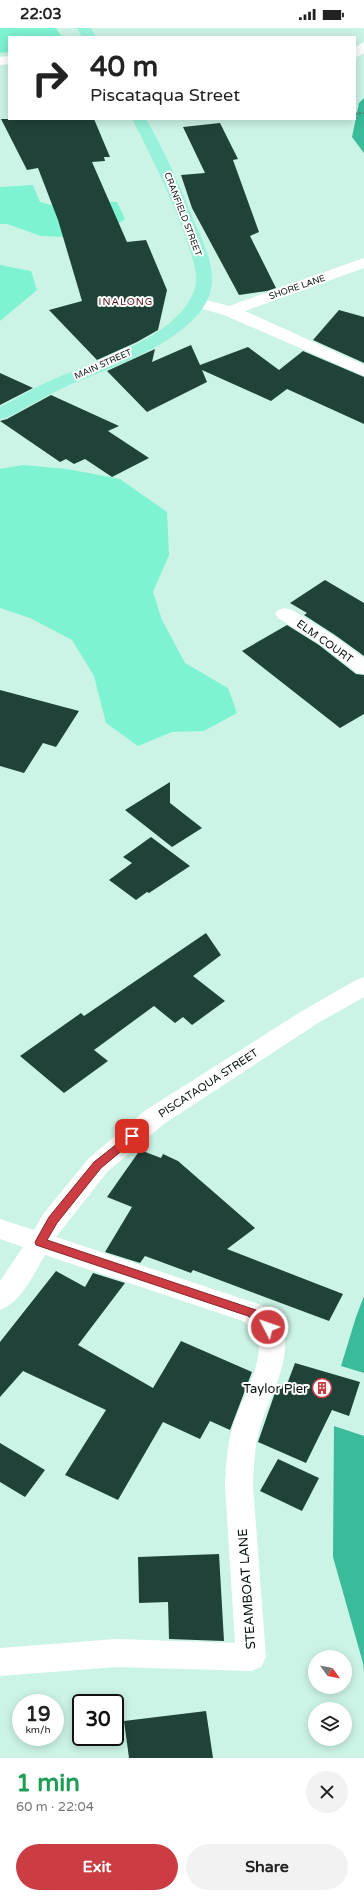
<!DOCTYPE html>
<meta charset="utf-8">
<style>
:root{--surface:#fff;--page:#f2f2f2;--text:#222;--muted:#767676;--accent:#cb3c43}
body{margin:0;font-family:"Varela Round",sans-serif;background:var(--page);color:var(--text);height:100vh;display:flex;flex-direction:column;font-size:15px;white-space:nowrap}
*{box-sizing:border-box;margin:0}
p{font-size:13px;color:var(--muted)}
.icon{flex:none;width:22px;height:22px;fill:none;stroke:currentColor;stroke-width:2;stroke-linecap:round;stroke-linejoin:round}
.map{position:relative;height:1730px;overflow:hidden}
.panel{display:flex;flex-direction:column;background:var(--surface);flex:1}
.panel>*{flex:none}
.banner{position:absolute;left:8px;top:8px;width:348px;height:84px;border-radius:0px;box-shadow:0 2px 10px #0003;background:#fff;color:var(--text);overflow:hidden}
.needle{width:26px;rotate:123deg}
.tools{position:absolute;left:308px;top:1622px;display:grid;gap:8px}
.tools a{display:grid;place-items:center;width:44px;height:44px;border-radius:50%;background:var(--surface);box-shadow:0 2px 10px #0003;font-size:20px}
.speed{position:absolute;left:12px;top:1666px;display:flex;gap:8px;font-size:20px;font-weight:700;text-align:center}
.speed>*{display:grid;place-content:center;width:52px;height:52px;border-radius:50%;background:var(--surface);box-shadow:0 2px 10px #0003;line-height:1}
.speed small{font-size:10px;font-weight:400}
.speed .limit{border:2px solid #111;border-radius:6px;background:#fff;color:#111}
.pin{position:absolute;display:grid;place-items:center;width:34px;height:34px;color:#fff;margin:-17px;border-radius:8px;box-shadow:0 2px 6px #0006}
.me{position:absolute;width:44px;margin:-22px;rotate:311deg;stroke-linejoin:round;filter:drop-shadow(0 0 3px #0008)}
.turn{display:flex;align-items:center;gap:14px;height:84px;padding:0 16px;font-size:18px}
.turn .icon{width:52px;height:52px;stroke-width:2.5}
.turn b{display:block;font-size:28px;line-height:34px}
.round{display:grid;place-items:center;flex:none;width:42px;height:42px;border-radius:21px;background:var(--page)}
.overview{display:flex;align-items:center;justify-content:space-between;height:68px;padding:0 16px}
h1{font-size:24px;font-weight:700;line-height:30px;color:#1e9e55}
.action{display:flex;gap:8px;margin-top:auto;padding:8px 16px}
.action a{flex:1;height:46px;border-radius:24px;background:var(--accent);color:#fff;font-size:16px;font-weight:700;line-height:46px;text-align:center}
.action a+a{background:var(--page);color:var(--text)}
.status{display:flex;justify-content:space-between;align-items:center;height:28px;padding:0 20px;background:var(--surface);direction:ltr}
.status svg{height:11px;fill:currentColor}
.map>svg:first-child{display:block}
.green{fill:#7ef3d1}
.water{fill:#3abb9a}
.building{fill:#204339}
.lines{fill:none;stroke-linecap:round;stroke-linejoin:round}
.path{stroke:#607971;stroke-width:2;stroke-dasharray:2 2;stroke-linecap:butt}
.minor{fill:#fff;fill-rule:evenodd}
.major{fill:#98f2db;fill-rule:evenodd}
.route{fill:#cb3c43;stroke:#84272c}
.labels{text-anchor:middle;stroke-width:4;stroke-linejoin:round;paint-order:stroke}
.far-street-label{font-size:9px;fill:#05120e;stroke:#fff}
.far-neighbourhood-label{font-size:10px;letter-spacing:1px;fill:#530e13;stroke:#fff}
.street-label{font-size:11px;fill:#05120e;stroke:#fff}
.near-poi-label{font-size:13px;fill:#05120e;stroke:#fff;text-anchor:end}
.near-street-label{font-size:13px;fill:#05120e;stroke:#fff}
</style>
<div class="status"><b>22:03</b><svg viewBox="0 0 49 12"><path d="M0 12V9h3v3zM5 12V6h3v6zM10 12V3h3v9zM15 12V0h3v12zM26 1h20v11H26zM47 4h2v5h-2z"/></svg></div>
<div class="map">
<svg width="364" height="1730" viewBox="0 0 364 1730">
<rect width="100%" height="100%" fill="#ccf4e6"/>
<g class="green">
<path d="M 0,0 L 56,0 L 62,9 L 9,9 L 9,24 L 0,25 Z"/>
<path d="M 33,157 L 40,174 L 55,178 L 92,173 L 117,174 L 125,191 L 109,202 L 66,209 L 41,208 L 7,196 L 0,196 L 0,159 Z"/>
<path d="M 0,237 L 31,243 L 37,262 L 0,293 Z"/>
<path d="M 23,437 L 67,441 L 120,451 L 167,484 L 169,527 L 153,564 L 162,592 L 185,635 L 228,660 L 237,685 L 204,703 L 172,704 L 138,718 L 106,695 L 94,648 L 72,612 L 30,590 L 0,580 L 0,441 Z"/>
</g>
<g class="water">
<path d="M 364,70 L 364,125 L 352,109 L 359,75 Z"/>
<path d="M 364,1268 L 364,1345 L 341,1338 L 356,1289 Z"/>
<path d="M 334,1398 L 364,1408 L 364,1644 L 363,1635 L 333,1529 Z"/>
</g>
<g class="building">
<path d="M 1,91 L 94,91 L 110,129 L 104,129 L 105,133 L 92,134 L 127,214 L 146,212 L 167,262 L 158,302 L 137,314 L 97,332 L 49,282 L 82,273 L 58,192 L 38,140 L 27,142 Z"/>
<path d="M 220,95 L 238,131 L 233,132 L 259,204 L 250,208 L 276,260 L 267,263 L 239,267 L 192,180 L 181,147 L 205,145 L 183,99 Z"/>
<path d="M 339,282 L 364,289 L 364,335 L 313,312 Z"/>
<path d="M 191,317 L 200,337 L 248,319 L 279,342 L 303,323 L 364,349 L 364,396 L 287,361 L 271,373 L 202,342 L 207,354 L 147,384 L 107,343 L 155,321 L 152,334 Z"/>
<path d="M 0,345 L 33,360 L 0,377 Z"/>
<path d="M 51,367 L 119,398 L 108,403 L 149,430 L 112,449 L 85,431 L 74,436 L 66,431 L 60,434 L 0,393 L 7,391 Z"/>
<path d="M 325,552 L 364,575 L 364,628 L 335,607 L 304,587 L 307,585 L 290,575 Z"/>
<path d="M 287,597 L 319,617 L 356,646 L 364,647 L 364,686 L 340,700 L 242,623 Z"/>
<path d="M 0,662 L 79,683 L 56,719 L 43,715 L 24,745 L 0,738 Z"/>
<path d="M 170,754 L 170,775 L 202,800 L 172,819 L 125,782 Z"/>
<path d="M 151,809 L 190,838 L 149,865 L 147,864 L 136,872 L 109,852 L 132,835 L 123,829 Z"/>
<path d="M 206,905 L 221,927 L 193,948 L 225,973 L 192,997 L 183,989 L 175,995 L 154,978 L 94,1022 L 108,1033 L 64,1065 L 20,1028 L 81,985 L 84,988 Z"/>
<path d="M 140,1122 L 161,1130 L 163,1126 L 178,1133 L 255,1200 L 227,1221 L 343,1266 L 329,1293 L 193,1242 L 191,1245 L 145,1228 L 140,1235 L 105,1224 L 132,1179 L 107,1169 Z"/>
<path d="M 56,1243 L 85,1259 L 93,1245 L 125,1255 L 78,1317 L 153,1360 L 181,1313 L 252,1344 L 230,1402 L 210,1393 L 200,1411 L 163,1394 L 118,1472 L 65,1447 L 106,1382 L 23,1343 L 0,1369 L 0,1314 Z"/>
<path d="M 295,1335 L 360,1354 L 349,1388 L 332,1382 L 306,1435 L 258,1414 L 278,1356 L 286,1359 Z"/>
<path d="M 0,1415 L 45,1442 L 25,1469 L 0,1454 Z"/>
<path d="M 278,1431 L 319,1450 L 302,1483 L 260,1463 Z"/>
<path d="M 219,1526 L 224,1613 L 169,1611 L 168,1574 L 139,1575 L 138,1529 Z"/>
<path d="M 206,1683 L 213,1730 L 129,1730 L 124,1693 Z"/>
</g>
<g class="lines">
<path class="path" d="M 355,86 L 364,85"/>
<g class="minor">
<path d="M 364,14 L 364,25 L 355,30 L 355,19 Z"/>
<path d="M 9,28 L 9,36 L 0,37 L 0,29 Z"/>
<path d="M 364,230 L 364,240 L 245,283 L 364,337 L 364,348 L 224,287 L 192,278 L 190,275 L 192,272 L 198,270 L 229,278 Z"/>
<path d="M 285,580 L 292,582 L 334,608 L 364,630 L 364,646 L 357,645 L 320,616 L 278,590 L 275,586 L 278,582 Z"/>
<path d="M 364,949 L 364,969 L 318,995 L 164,1096 L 107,1144 L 56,1209 L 261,1277 C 266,1281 272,1284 276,1289 C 300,1318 270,1367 261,1397 C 254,1417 254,1438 253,1458 L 266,1629 L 261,1639 L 251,1643 L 116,1639 L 0,1648 L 0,1620 L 116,1611 L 235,1615 L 225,1458 C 226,1438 227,1417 233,1397 C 242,1370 266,1333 257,1304 L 243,1293 L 45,1227 C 34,1245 22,1274 0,1282 L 0,1253 L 23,1219 L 0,1211 L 0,1191 L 34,1202 L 44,1185 L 89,1130 L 146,1082 L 302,983 L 356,952 Z"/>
</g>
<g class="major">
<path d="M 77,0 L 91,0 L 96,9 L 82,9 Z"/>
<path d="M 132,91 L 146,91 C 165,124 180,158 194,193 C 202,211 212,231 212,251 C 213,308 108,340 65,359 C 45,368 26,380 6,390 L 0,391 L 0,379 C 18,370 35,359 54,351 C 96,333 189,306 196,254 C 199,224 148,120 132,91 Z"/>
</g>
</g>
<path class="route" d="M 132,1104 L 136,1105 L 137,1108 L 136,1111 L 101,1140 L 57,1195 L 47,1212 L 256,1282 L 273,1299 L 272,1302 C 263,1305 255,1294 248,1288 L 36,1217 L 35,1214 L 49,1189 L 94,1134 Z"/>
<defs>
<g id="building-ring" transform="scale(1)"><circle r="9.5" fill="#fff" stroke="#cb3c43" stroke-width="1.5"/><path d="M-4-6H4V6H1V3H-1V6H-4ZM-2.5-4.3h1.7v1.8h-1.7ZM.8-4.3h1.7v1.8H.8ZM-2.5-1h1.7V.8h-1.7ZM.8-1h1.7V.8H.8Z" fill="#cb3c43"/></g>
</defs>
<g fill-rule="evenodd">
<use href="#building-ring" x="322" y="1360"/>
</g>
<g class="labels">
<g class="far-street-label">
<text transform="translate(183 186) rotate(69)" y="3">CRANFIELD STREET</text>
<text transform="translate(297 259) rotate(-19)" y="3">SHORE LANE</text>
<text transform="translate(103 336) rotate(-24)" y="3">MAIN STREET</text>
</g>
<g class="far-neighbourhood-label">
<text x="126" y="277">INALONG</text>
</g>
<g class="street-label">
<text transform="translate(325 613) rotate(35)" y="4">ELM COURT</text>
<text transform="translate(208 1055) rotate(-33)" y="4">PISCATAQUA STREET</text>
</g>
<g class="near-poi-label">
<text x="308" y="1365">Taylor Pier</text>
</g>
<g class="near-street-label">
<text transform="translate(246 1561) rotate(-94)" y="5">STEAMBOAT LANE</text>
</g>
</g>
</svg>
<div class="tools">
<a><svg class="needle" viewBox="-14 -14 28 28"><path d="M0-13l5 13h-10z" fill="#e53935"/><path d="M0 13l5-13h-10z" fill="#767676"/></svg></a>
<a><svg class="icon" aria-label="layers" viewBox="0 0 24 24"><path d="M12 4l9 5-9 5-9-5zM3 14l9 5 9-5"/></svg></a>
</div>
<div class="speed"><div>19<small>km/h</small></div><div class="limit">30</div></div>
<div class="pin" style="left:132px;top:1108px;background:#d93025"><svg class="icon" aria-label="arrive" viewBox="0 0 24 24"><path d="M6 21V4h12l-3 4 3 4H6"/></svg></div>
<svg class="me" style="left:268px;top:1299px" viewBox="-20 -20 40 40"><circle r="17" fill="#cb3c43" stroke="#fff" stroke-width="3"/><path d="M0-11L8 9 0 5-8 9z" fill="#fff"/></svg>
<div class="banner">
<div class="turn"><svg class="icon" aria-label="right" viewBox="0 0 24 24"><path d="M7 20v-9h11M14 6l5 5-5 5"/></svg><div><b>40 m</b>Piscataqua Street</div></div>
</div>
</div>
<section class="panel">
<div class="overview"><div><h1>1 min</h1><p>60 m · 22:04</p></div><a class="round"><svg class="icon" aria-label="close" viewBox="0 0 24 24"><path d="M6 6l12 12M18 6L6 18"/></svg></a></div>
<div class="action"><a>Exit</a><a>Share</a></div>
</section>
